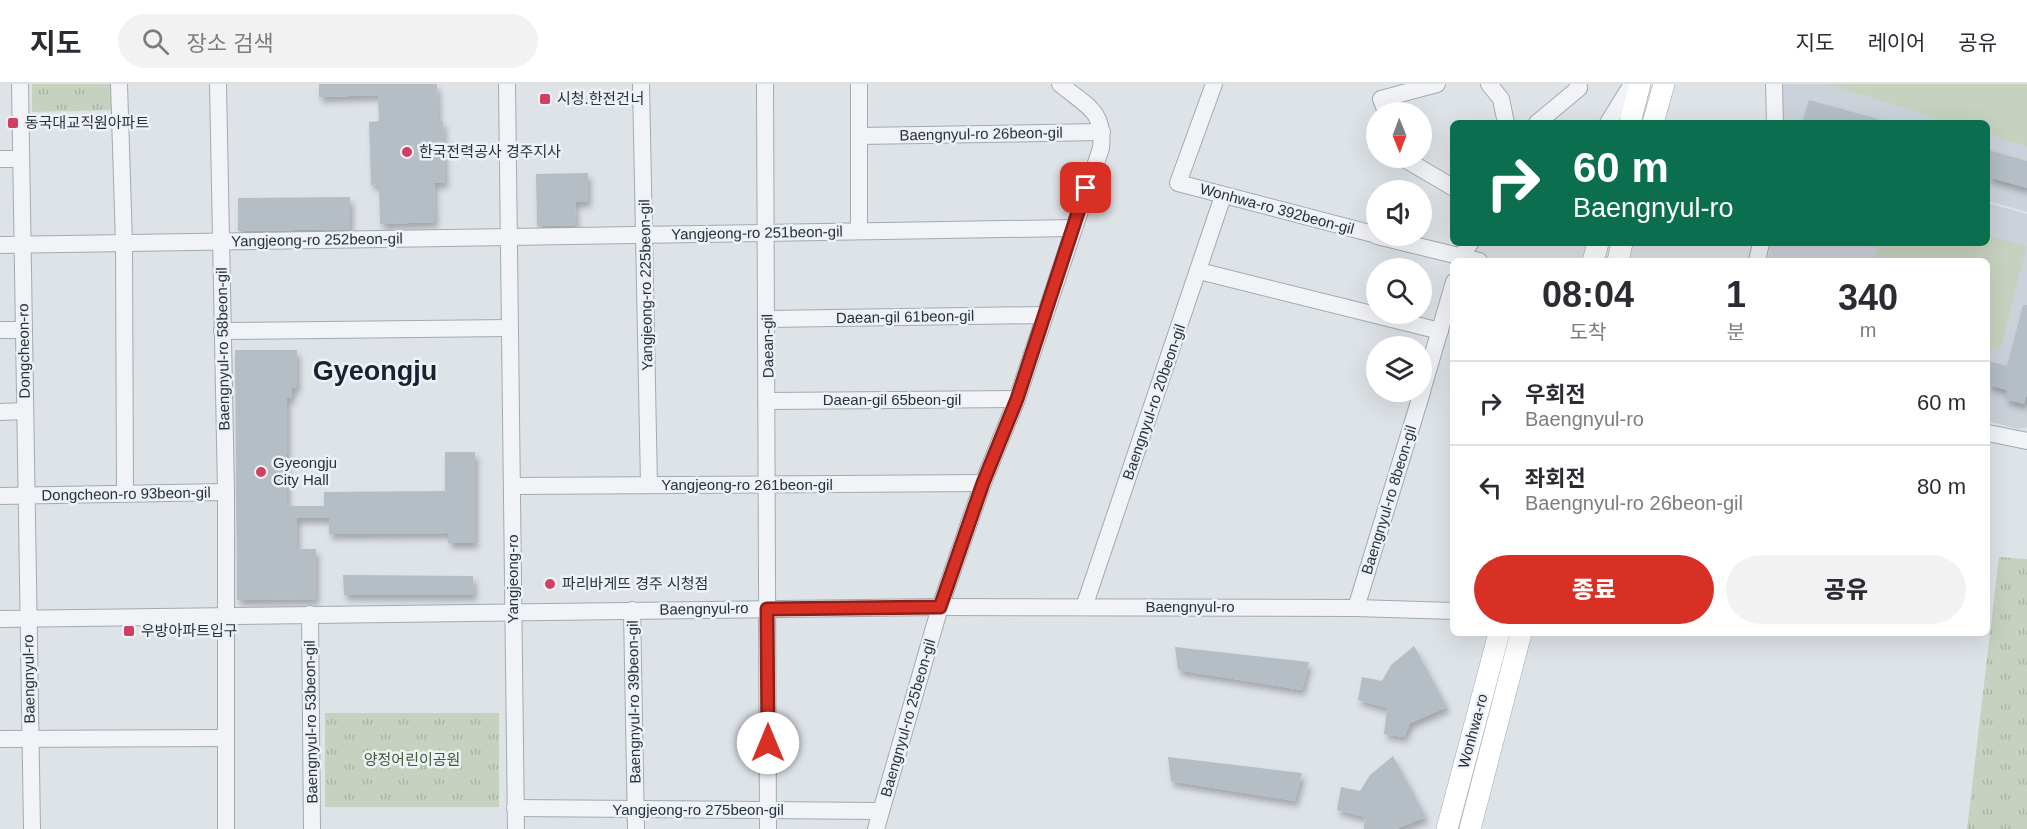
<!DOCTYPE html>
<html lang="ko">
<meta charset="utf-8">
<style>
:root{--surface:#fff;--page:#f2f2f3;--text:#2b2b33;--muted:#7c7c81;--line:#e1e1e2;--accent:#d93025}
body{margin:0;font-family:Helvetica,"Noto Sans KR",sans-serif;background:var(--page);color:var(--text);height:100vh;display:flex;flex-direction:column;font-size:22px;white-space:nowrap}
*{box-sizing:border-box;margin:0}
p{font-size:20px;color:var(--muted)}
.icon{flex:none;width:33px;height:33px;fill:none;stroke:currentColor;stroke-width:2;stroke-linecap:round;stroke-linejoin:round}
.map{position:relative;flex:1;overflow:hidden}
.side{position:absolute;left:1450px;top:174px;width:540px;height:378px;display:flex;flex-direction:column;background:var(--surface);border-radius:9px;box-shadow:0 6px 24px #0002}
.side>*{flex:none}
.banner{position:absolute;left:1450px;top:36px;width:540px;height:126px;border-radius:9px;box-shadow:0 6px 24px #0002;background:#0b6e4f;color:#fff;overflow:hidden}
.needle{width:39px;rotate:179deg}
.buttons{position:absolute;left:1366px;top:18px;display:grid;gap:12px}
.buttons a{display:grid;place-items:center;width:66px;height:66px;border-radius:50%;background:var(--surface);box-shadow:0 6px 24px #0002;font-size:30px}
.pin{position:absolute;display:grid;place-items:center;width:51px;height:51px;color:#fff;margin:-26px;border-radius:12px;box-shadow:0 3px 9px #0006}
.me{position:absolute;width:66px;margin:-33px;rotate:0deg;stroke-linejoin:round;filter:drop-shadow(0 0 4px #0008)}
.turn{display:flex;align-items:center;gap:21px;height:126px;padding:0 24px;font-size:27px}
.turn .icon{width:78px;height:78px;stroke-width:2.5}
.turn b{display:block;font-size:42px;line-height:51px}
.eta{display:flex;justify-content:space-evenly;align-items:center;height:102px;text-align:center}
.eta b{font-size:36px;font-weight:800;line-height:42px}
.cta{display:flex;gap:12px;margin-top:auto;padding:12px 24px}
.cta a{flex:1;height:69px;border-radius:36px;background:var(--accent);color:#fff;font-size:24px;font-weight:800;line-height:69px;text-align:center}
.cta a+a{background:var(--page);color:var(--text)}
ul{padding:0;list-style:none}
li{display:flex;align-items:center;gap:18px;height:84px;padding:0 24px;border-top:2px solid var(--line)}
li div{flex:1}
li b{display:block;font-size:22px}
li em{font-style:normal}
header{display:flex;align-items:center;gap:36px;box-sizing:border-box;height:84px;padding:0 30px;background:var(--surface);border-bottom:2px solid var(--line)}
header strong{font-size:28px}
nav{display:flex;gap:33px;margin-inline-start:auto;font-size:21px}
.search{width:420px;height:54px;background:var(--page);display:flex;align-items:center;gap:15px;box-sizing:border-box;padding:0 21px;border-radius:33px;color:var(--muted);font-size:22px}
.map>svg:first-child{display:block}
.built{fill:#ccd2da}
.green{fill:#c6d2bf}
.park{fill:url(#park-tufts)}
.building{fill:#b5bdc5;filter:url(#shadow)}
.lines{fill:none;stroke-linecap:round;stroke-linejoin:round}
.minor-casing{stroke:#a3aab2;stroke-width:18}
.major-casing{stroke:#9da8b4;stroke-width:22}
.minor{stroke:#f1f3f6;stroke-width:16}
.major{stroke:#fff;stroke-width:21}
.route-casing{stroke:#8d1f18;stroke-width:15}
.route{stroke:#d93025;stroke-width:10}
.poi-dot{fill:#d13f62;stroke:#eef2f6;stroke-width:2}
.labels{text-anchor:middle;stroke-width:5;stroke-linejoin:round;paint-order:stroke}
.poi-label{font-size:15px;fill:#27323f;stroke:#eef2f6;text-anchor:start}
.street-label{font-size:15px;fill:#27323f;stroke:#eef2f6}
.park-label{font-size:15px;fill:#3f5b34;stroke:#eef2f6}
.town-label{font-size:27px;font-weight:bold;fill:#192330;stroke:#eef2f6}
</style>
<header>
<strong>지도</strong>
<div class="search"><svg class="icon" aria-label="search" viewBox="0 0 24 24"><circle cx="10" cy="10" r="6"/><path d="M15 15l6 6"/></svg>장소 검색</div>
<nav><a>지도</a><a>레이어</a><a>공유</a></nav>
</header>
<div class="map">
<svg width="2027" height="745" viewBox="0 0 2027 745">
<defs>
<pattern id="park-tufts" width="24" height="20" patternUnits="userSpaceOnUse" patternTransform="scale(1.5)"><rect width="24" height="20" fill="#c6d2bf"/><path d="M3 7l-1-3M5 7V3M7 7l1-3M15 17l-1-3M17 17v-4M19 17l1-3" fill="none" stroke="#aab5a5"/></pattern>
<filter id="shadow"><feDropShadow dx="3" dy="5.5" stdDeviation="3" flood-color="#0004"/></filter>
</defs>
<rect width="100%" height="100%" fill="#dee3e8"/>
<g class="built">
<path d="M 1780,0 L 2027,0 L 2027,128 L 1988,117 L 1988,39 L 1781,39 Z"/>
<path d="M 1988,119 L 2027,130 L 2027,343 L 2018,345 L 1988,337 L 1988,177 L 1767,177 L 1771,159 L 1988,159 Z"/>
</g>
<g class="green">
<path d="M 1828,0 L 2027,0 L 2027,63 L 1988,50 L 1988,39 L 1951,39 Z"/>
<path d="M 1988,152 L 2027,162 L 2000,266 L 1988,263 L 1988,177 L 1874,177 L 1878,159 L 1988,159 Z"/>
</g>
<g class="park">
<path d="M 32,0 L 112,0 L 113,26 L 32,28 Z"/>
<path d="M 1999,473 L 2027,475 L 2027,745 L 1967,745 Z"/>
<rect x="325" y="629" width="174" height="94"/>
</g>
<g class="building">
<path d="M 319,0 L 437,0 L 438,37 L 443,37 L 445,99 L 434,99 L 435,138 L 380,140 L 379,100 L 371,101 L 369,38 L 379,37 L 378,11 L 319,13 Z"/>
<path d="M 1809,16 L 1878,35 L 1878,39 L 1802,39 Z"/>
<path d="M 1988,66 L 2027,77 L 2027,104 L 1988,93 Z"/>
<path d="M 588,89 L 588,118 L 575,118 L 576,141 L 537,142 L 536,90 Z"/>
<path d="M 350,113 L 350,145 L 238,147 L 238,114 Z"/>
<path d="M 2023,221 L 2027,221 L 2027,310 L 2024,320 L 2005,315 L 2007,306 L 1988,301 L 1988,277 L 2007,282 Z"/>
<path d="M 235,266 L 297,266 L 297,304 L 292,304 L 292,314 L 287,314 L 287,422 L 324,422 L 324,408 L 445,407 L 445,368 L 475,368 L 475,459 L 448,459 L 448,449 L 329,450 L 329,434 L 297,434 L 297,465 L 316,465 L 316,515 L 237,516 Z"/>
<path d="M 343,491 L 473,492 L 474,511 L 344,511 Z"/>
<path d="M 1414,562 L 1447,623 L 1410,639 L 1404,653 L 1384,650 L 1387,624 L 1358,616 L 1362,593 L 1382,597 L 1391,581 Z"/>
<path d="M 1175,563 L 1309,578 L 1302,606 L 1178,586 Z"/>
<path d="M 1393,672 L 1426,733 L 1396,745 L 1364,745 L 1365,733 L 1337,726 L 1341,703 L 1360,707 L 1370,691 Z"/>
<path d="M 1168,673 L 1302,689 L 1295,717 L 1171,697 Z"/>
</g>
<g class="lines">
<g class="minor-casing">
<g id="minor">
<path d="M 20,0 L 32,745"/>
<path d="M 119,0 L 124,159 L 125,410"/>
<path d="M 218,0 L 226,408 L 226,745"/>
<path d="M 507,0 L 516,745"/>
<path d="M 641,0 L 649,401"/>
<path d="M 765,0 L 768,745"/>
<path d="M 859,0 L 859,147"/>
<path d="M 1214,0 L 1178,99 L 1377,151"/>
<path d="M 1489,0 L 1501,15 L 1506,39"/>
<path d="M 1774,0 L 1775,39"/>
<path d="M 1386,28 L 1381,15 L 1437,0"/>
<path d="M 1537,39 L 1579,4 L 1578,0"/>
<path d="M 1608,39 L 1632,0"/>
<path d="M 859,52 L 1102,48"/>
<path d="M 1403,74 L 1454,104"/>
<path d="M 0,75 L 21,75"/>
<path d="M 1377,152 L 1479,177"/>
<path d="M 0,161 L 1072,144"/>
<path d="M 1459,177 L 1470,159"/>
<path d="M 1757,177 L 1761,159"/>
<path d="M 1199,187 L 1440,247"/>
<path d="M 767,235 L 1043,231"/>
<path d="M 0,246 L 23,246"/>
<path d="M 222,247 L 510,244"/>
<path d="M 1422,307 L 1454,198"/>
<path d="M 768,317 L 1017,315"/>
<path d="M 0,328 L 25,327"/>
<path d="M 1988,349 L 2027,357"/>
<path d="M 512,402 L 983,399"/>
<path d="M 0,412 L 226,408"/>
<path d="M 1084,523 L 1223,112"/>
<path d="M 1356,524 L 1422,308"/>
<path d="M 632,526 L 636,745"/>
<path d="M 310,530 L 312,745"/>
<path d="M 0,535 L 940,523 L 1356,524 L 1454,527"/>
<path d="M 0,655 L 225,654"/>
<path d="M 515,724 L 880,727"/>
<path d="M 876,745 L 940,523 L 983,399 L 1017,315 L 1101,64 C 1105,26 1086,22 1060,0"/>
</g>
</g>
<g class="major-casing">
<g id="major">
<path d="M 1630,39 L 1640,0"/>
<path d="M 1653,39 L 1664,0"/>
<path d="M 1593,177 L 1598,159"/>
<path d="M 1618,177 L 1622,159"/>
<path d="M 1447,745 L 1499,549"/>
<path d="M 1470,745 L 1521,549"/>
</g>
</g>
<use href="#minor" class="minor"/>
<use href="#major" class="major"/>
</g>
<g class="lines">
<g class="route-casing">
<path id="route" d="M 768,659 L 767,525 L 940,523 L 983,399 L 1017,315 L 1086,104"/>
</g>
<use href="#route" class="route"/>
</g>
<g class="poi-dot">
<rect x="539" y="9" width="12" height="12" rx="3"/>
<rect x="7" y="33" width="12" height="12" rx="3"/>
<circle cx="407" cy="68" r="6"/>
<circle cx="261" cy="388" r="6"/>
<circle cx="550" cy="500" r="6"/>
<rect x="123" y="541" width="12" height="12" rx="3"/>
</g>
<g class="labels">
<g class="poi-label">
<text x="557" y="20">시청.한전건너</text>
<text x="25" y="44">동국대교직원아파트</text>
<text x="419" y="73">한국전력공사 경주지사</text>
<text x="273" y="384">Gyeongju<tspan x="273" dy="17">City Hall</tspan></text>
<text x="562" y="505">파리바게뜨 경주 시청점</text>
<text x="141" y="552">우방아파트입구</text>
</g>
<g class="street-label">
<text transform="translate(981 50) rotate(-1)" y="5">Baengnyul-ro 26beon-gil</text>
<text transform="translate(1277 125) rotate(15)" y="5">Wonhwa-ro 392beon-gil</text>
<text transform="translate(757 149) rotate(-1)" y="5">Yangjeong-ro 251beon-gil</text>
<text transform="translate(317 156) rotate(-1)" y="5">Yangjeong-ro 252beon-gil</text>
<text transform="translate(646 201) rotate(-91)" y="5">Yangjeong-ro 225beon-gil</text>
<text transform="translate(905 233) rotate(-1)" y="5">Daean-gil 61beon-gil</text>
<text transform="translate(768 262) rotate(-91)" y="5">Daean-gil</text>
<text transform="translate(223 265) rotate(-91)" y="5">Baengnyul-ro 58beon-gil</text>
<text transform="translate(24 267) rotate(-91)" y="5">Dongcheon-ro</text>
<text x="892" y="321">Daean-gil 65beon-gil</text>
<text transform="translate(1154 318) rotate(-71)" y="5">Baengnyul-ro 20beon-gil</text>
<text x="747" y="406">Yangjeong-ro 261beon-gil</text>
<text transform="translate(126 410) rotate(-1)" y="5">Dongcheon-ro 93beon-gil</text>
<text transform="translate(1389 416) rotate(-73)" y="5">Baengnyul-ro 8beon-gil</text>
<text transform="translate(513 495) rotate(-90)" y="5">Yangjeong-ro</text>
<text x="1190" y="528">Baengnyul-ro</text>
<text transform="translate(704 525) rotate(-1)" y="5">Baengnyul-ro</text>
<text transform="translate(29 595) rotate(-91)" y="5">Baengnyul-ro</text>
<text transform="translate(634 618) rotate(-91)" y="5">Baengnyul-ro 39beon-gil</text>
<text transform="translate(908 634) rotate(-74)" y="5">Baengnyul-ro 25beon-gil</text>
<text transform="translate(311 638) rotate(-91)" y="5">Baengnyul-ro 53beon-gil</text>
<text transform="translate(1473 647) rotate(-75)" y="5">Wonhwa-ro</text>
<text x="698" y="731">Yangjeong-ro 275beon-gil</text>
</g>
<g class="park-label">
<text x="412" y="681">양정어린이공원</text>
</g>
<g class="town-label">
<text x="375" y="296">Gyeongju</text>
</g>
</g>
</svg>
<div class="buttons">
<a><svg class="needle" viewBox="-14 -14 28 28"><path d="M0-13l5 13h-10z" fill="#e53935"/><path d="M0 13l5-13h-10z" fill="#7c7c81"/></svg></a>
<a><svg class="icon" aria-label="sound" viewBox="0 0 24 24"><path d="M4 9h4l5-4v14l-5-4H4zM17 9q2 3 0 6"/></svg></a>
<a><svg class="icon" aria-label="search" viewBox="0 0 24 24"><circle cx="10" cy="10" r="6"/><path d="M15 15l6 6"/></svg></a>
<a><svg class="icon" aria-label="layers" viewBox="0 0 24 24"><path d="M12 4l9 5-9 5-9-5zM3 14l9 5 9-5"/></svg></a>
</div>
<div class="pin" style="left:1086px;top:104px;background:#d93025"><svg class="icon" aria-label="arrive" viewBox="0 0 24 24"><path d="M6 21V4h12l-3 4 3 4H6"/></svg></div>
<svg class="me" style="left:768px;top:659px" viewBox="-20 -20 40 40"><circle r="19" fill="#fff"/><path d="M0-13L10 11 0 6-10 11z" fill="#d93025"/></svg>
<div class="banner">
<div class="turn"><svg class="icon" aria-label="right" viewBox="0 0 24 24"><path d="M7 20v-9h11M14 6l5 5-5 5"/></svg><div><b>60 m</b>Baengnyul-ro</div></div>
</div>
<section class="side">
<div class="eta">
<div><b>08:04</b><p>도착</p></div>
<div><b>1</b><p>분</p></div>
<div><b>340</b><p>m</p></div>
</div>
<ul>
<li><svg class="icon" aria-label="right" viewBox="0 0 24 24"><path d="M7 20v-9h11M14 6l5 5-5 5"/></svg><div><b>우회전</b><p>Baengnyul-ro</p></div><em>60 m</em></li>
<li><svg class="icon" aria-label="left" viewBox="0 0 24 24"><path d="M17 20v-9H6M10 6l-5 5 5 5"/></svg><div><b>좌회전</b><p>Baengnyul-ro 26beon-gil</p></div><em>80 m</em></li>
</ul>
<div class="cta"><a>종료</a><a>공유</a></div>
</section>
</div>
